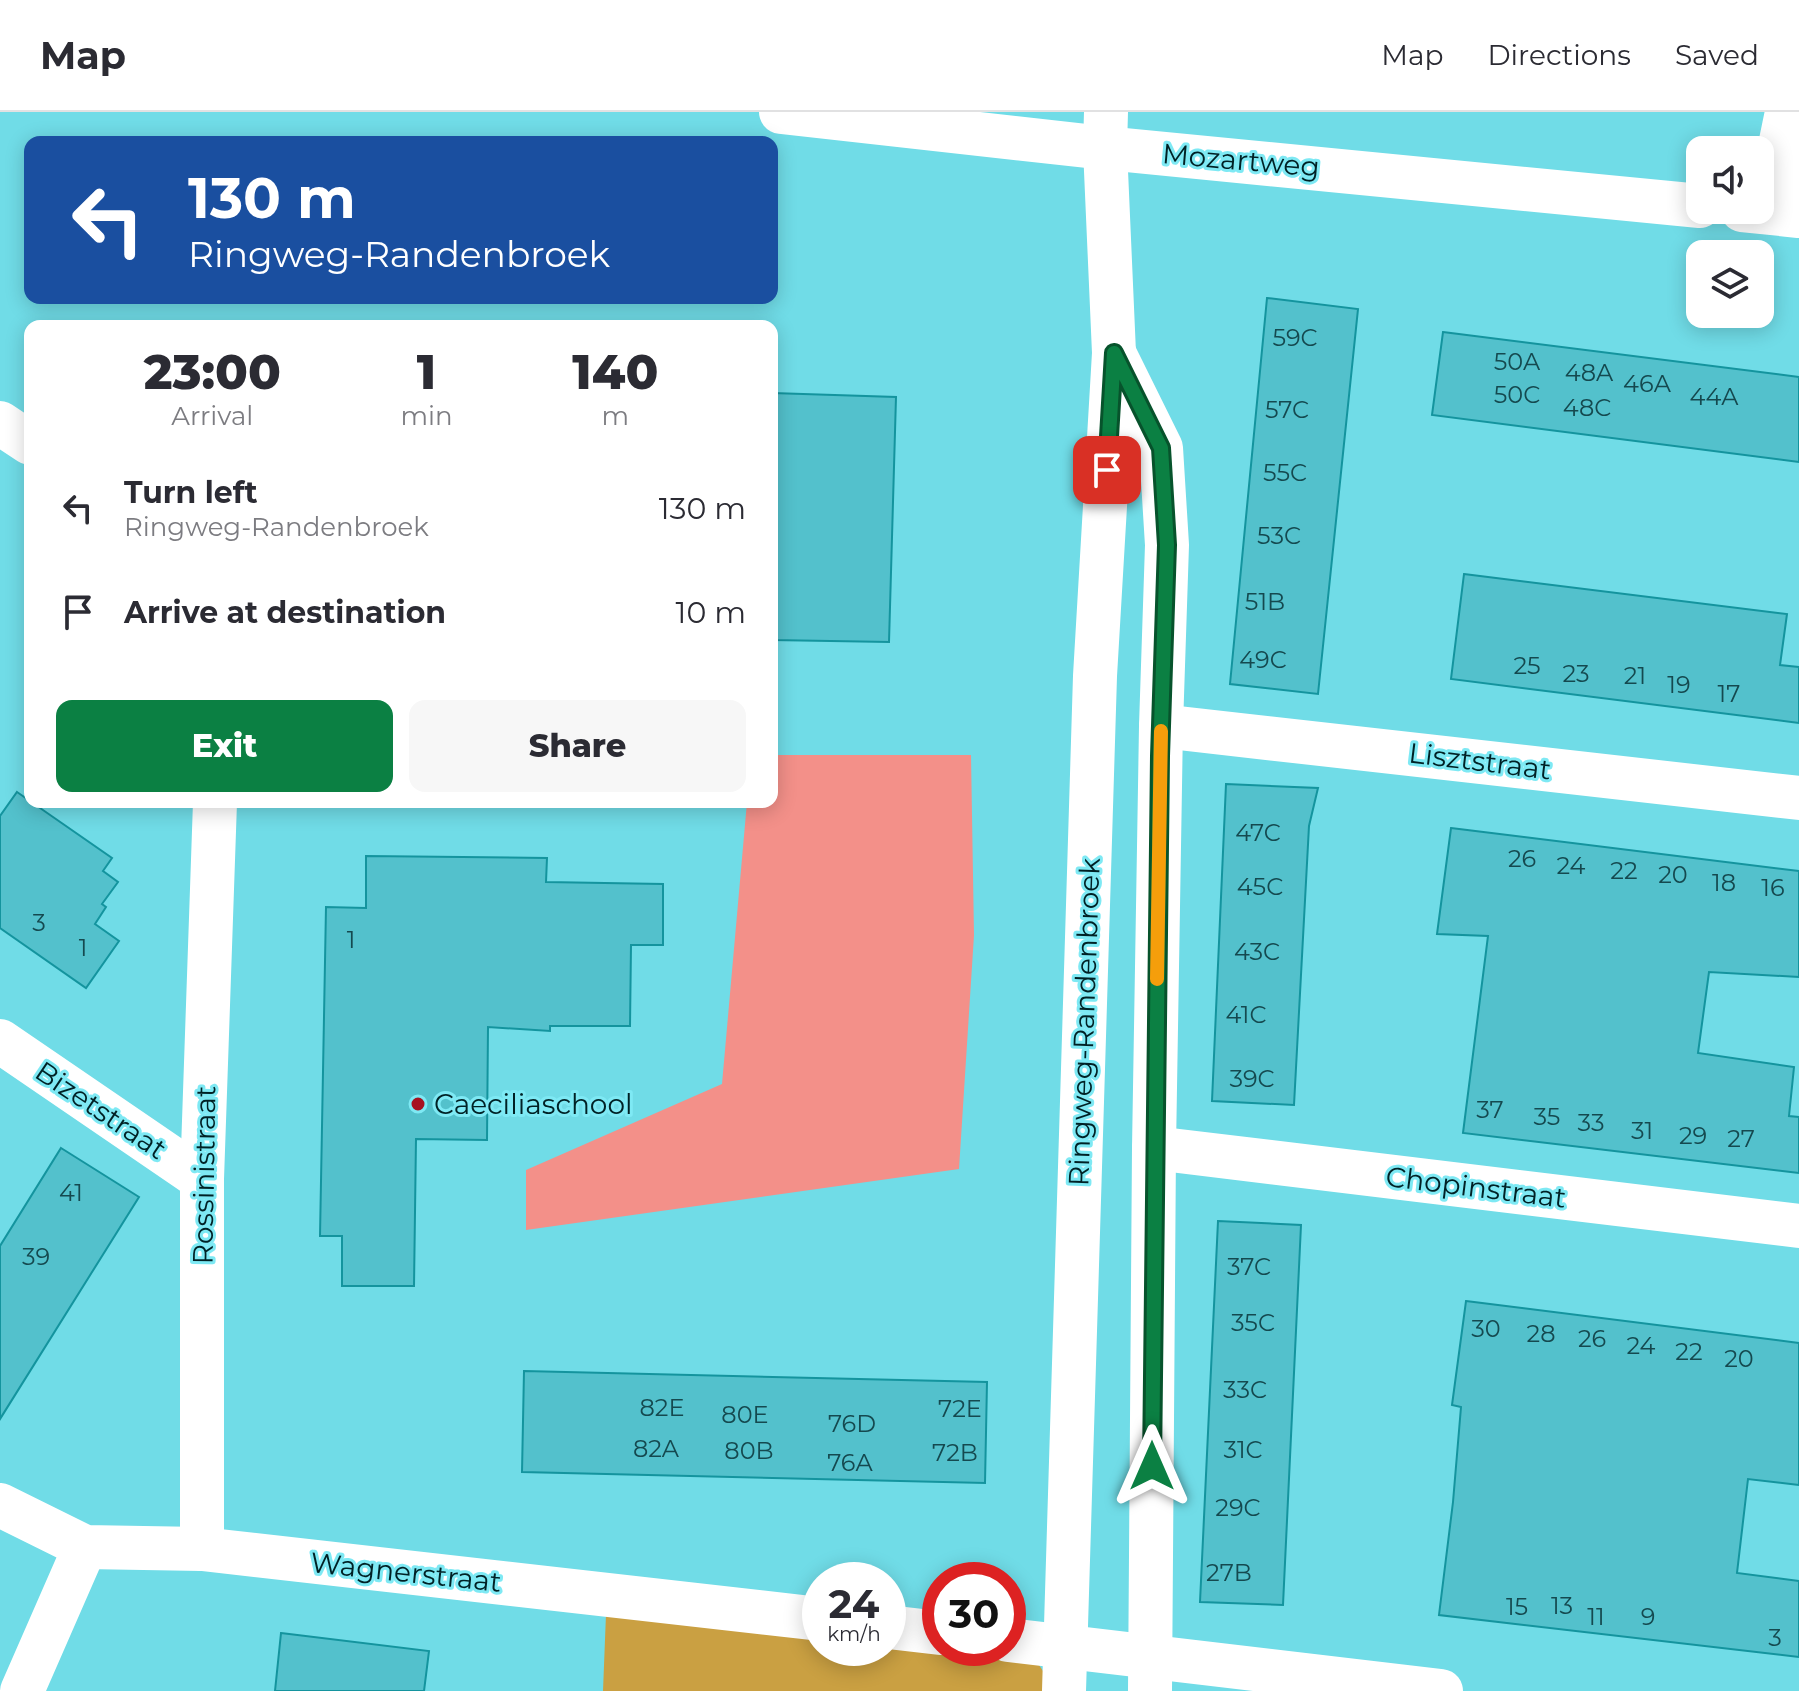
<!DOCTYPE html>
<style>
:root{--surface:#fff;--page:#f7f7f7;--text:#2b2b33;--muted:#7c7c81;--line:#e1e1e2;--accent:#0b8043}
body{margin:0;font-family:Montserrat,sans-serif;background:var(--page);color:var(--text);height:100vh;display:flex;flex-direction:column;font-size:30px;white-space:nowrap}
*{box-sizing:border-box;margin:0}
p{font-size:26px;color:var(--muted)}
.icon{flex:none;width:44px;height:44px;fill:none;stroke:currentColor;stroke-width:2;stroke-linecap:round;stroke-linejoin:round}
.map{position:relative;flex:1;overflow:hidden}
.drawer{position:absolute;left:24px;top:208px;width:754px;height:488px;display:flex;flex-direction:column;background:var(--surface);border-radius:16px;box-shadow:0 4px 20px #0003}
.drawer>*{flex:none}
.banner{position:absolute;left:24px;top:24px;width:754px;height:168px;border-radius:16px;box-shadow:0 4px 20px #0003;background:#1a4fa0;color:#fff;overflow:hidden}
.tools{position:absolute;left:1686px;top:24px;display:grid;gap:16px}
.tools a{display:grid;place-items:center;width:88px;height:88px;border-radius:16px;background:var(--surface);box-shadow:0 4px 20px #0003;font-size:40px}
.speed{position:absolute;left:802px;top:1450px;display:flex;gap:16px;font-size:40px;font-weight:700;text-align:center}
.speed>*{display:grid;place-content:center;width:104px;height:104px;border-radius:50%;background:var(--surface);box-shadow:0 4px 20px #0003;line-height:1}
.speed small{font-size:20px;font-weight:400}
.speed .limit{border:12px solid #d22;background:#fff;color:#111}
.pin{position:absolute;display:grid;place-items:center;width:68px;height:68px;color:#fff;margin:-34px;border-radius:16px;box-shadow:0 4px 12px #0006}
.me{position:absolute;width:88px;margin:-44px;rotate:0deg;stroke-linejoin:round;filter:drop-shadow(0 0 6px #0008)}
.turn{display:flex;align-items:center;gap:28px;height:168px;padding:0 32px;font-size:36px}
.turn .icon{width:104px;height:104px;stroke-width:2.5}
.turn b{display:block;font-size:56px;line-height:68px}
.eta{display:flex;justify-content:space-evenly;align-items:center;height:136px;text-align:center}
.eta b{font-size:48px;font-weight:800;line-height:56px}
.cta{display:flex;gap:16px;margin-top:auto;padding:16px 32px}
.cta a{flex:1;height:92px;border-radius:16px;background:var(--accent);color:#fff;font-size:32px;font-weight:800;line-height:92px;text-align:center}
.cta a+a{background:var(--page);color:var(--text)}
ul{padding:0;list-style:none}
li{display:flex;align-items:center;gap:24px;height:104px;padding:0 32px}
li div{flex:1}
li b{display:block;font-size:30px}
li em{font-style:normal}
header{display:flex;align-items:center;gap:48px;box-sizing:border-box;height:112px;padding:0 40px;background:var(--surface);border-bottom:2px solid var(--line)}
header strong{font-size:38px}
nav{display:flex;gap:44px;margin-inline-start:auto;font-size:28px}
.map>svg:first-child{display:block}
.green{fill:#caa042}
.water{fill:#f39089}
.building{fill:#53c1cc;stroke:#14949e;stroke-width:2}
.lines{fill:none;stroke-linecap:round;stroke-linejoin:round}
.minor{stroke:#fff;stroke-width:44}
.secondary{stroke:#fff;stroke-width:44}
.route-casing{stroke:#07532c;stroke-width:20}
.route{stroke:#0b8043;stroke-width:14}
.slow{stroke:#f59e0b;stroke-width:14}
.poi-dot{fill:#a71120;stroke:#7ee9f4;stroke-width:3}
.labels{text-anchor:middle;stroke-width:6;stroke-linejoin:round;paint-order:stroke}
.number-label{font-size:24px;fill:#15494f}
.street-label{font-size:28px;fill:#002125;stroke:#7ee9f4}
.poi-label{font-size:28px;fill:#002125;stroke:#7ee9f4;text-anchor:start}
</style>
<header>
<strong>Map</strong>
<nav><a>Map</a><a>Directions</a><a>Saved</a></nav>
</header>
<div class="map">
<svg width="1799" height="1579" viewBox="0 0 1799 1579">
<rect width="100%" height="100%" fill="#70dce7"/>
<path class="green" d="M 606,1502 L 820,1523 L 820,1536 L 953,1536 L 1033,1544 L 1049,1568 L 1049,1579 L 603,1579 Z"/>
<path class="water" d="M 772,643 L 971,643 L 974,823 L 959,1057 L 526,1118 L 526,1058 L 722,972 L 747,690 L 772,690 Z"/>
<g class="building">
<path d="M 1267,186 L 1358,197 L 1318,582 L 1230,572 Z"/>
<path d="M 1443,220 L 1799,265 L 1799,350 L 1432,303 Z"/>
<path d="M 772,281 L 896,285 L 889,530 L 772,528 Z"/>
<path d="M 1464,462 L 1787,502 L 1780,553 L 1799,555 L 1799,611 L 1451,567 Z"/>
<path d="M 1226,672 L 1318,676 L 1309,714 L 1294,993 L 1212,989 Z"/>
<path d="M 17,680 L 112,746 L 103,759 L 118,770 L 102,792 L 106,795 L 95,812 L 119,829 L 86,876 L 0,816 L 0,704 Z"/>
<path d="M 1451,716 L 1799,759 L 1799,865 L 1709,860 L 1698,941 L 1794,955 L 1789,1004 L 1799,1005 L 1799,1061 L 1463,1021 L 1488,824 L 1437,822 Z"/>
<path d="M 366,744 L 547,746 L 546,770 L 663,772 L 663,833 L 631,833 L 630,914 L 550,914 L 550,919 L 488,915 L 487,1028 L 416,1027 L 414,1174 L 342,1174 L 342,1124 L 320,1124 L 326,795 L 366,796 Z"/>
<path d="M 61,1036 L 139,1085 L 0,1307 L 0,1134 Z"/>
<path d="M 1218,1109 L 1301,1113 L 1283,1493 L 1200,1490 Z"/>
<path d="M 1466,1189 L 1799,1231 L 1799,1373 L 1748,1367 L 1737,1461 L 1799,1469 L 1799,1545 L 1439,1503 L 1453,1390 L 1461,1295 L 1452,1293 Z"/>
<path d="M 524,1259 L 987,1270 L 985,1371 L 522,1360 Z"/>
<path d="M 281,1521 L 429,1539 L 424,1579 L 275,1579 Z"/>
</g>
<g class="lines">
<g class="minor">
<path d="M 781,0 L 1105,36 L 1700,94"/>
<path d="M 1742,98 L 1799,104"/>
<path d="M 1786,102 L 1780,34 L 1787,0"/>
<path d="M 1114,241 L 1161,336 L 1167,433 L 1161,614 L 1154,1036 L 1150,1579"/>
<path d="M 0,311 L 30,331"/>
<path d="M 1161,614 L 1799,686"/>
<path d="M 0,929 L 202,1067"/>
<path d="M 1154,1036 L 1799,1114"/>
<path d="M 0,1393 L 85,1435 L 202,1437 L 820,1507"/>
<path d="M 202,1437 L 202,1067 L 215,690"/>
<path d="M 888,1515 L 940,1521"/>
<path d="M 1008,1528 L 1441,1579"/>
<path d="M 22,1579 L 85,1435"/>
</g>
<path class="secondary" d="M 1064,1579 L 1095,564 L 1114,241 L 1105,36 L 1106,0"/>
</g>
<g class="lines">
<g class="route-casing">
<path id="route" d="M 1107,358 L 1114,241 L 1161,336 L 1167,433 L 1160,644 L 1152,1354"/>
</g>
<use href="#route" class="route"/>
<path class="slow" d="M 1157,867 L 1161,619"/>
</g>
<circle class="poi-dot" cx="418" cy="992" r="8"/>
<g class="labels">
<g class="number-label">
<text x="1295" y="234">59C</text>
<text x="1517" y="258">50A</text>
<text x="1589" y="269">48A</text>
<text x="1647" y="280">46A</text>
<text x="1517" y="291">50C</text>
<text x="1714" y="293">44A</text>
<text x="1587" y="304">48C</text>
<text x="1287" y="306">57C</text>
<text x="1285" y="369">55C</text>
<text x="1279" y="432">53C</text>
<text x="1265" y="498">51B</text>
<text x="1263" y="556">49C</text>
<text x="1527" y="562">25</text>
<text x="1576" y="570">23</text>
<text x="1635" y="572">21</text>
<text x="1679" y="581">19</text>
<text x="1729" y="590">17</text>
<text x="1258" y="729">47C</text>
<text x="1522" y="755">26</text>
<text x="1571" y="762">24</text>
<text x="1624" y="767">22</text>
<text x="1673" y="771">20</text>
<text x="1724" y="779">18</text>
<text x="1260" y="783">45C</text>
<text x="1773" y="784">16</text>
<text x="39" y="819">3</text>
<text x="351" y="836">1</text>
<text x="83" y="844">1</text>
<text x="1257" y="848">43C</text>
<text x="1246" y="911">41C</text>
<text x="1252" y="975">39C</text>
<text x="1490" y="1006">37</text>
<text x="1547" y="1013">35</text>
<text x="1591" y="1019">33</text>
<text x="1642" y="1027">31</text>
<text x="1693" y="1032">29</text>
<text x="1741" y="1035">27</text>
<text x="71" y="1089">41</text>
<text x="36" y="1153">39</text>
<text x="1249" y="1163">37C</text>
<text x="1253" y="1219">35C</text>
<text x="1486" y="1225">30</text>
<text x="1541" y="1230">28</text>
<text x="1592" y="1235">26</text>
<text x="1641" y="1242">24</text>
<text x="1689" y="1248">22</text>
<text x="1739" y="1255">20</text>
<text x="1245" y="1286">33C</text>
<text x="662" y="1304">82E</text>
<text x="960" y="1305">72E</text>
<text x="745" y="1311">80E</text>
<text x="852" y="1320">76D</text>
<text x="656" y="1345">82A</text>
<text x="1243" y="1346">31C</text>
<text x="749" y="1347">80B</text>
<text x="955" y="1349">72B</text>
<text x="850" y="1359">76A</text>
<text x="1238" y="1404">29C</text>
<text x="1229" y="1469">27B</text>
<text x="1562" y="1502">13</text>
<text x="1517" y="1503">15</text>
<text x="1596" y="1513">11</text>
<text x="1648" y="1513">9</text>
<text x="1775" y="1534">3</text>
</g>
<g class="street-label">
<text transform="translate(1241 48) rotate(5)" y="10">Mozartweg</text>
<text transform="translate(1480 649) rotate(7)" y="10">Lisztstraat</text>
<text transform="translate(1084 910) rotate(-88)" y="10">Ringweg-Randenbroek</text>
<text transform="translate(101 998) rotate(34)" y="10">Bizetstraat</text>
<text transform="translate(204 1063) rotate(-89)" y="10">Rossinistraat</text>
<text transform="translate(1476 1075) rotate(7)" y="10">Chopinstraat</text>
<text transform="translate(406 1460) rotate(6)" y="10">Wagnerstraat</text>
</g>
<g class="poi-label">
<text x="434" y="1002">Caeciliaschool</text>
</g>
</g>
</svg>
<div class="tools">
<a><svg class="icon" aria-label="sound" viewBox="0 0 24 24"><path d="M4 9h4l5-4v14l-5-4H4zM17 9q2 3 0 6"/></svg></a>
<a><svg class="icon" aria-label="layers" viewBox="0 0 24 24"><path d="M12 4l9 5-9 5-9-5zM3 14l9 5 9-5"/></svg></a>
</div>
<div class="speed"><div>24<small>km/h</small></div><div class="limit">30</div></div>
<div class="pin" style="left:1107px;top:358px;background:#d93025"><svg class="icon" aria-label="arrive" viewBox="0 0 24 24"><path d="M6 21V4h12l-3 4 3 4H6"/></svg></div>
<svg class="me" style="left:1152px;top:1354px" viewBox="-20 -20 40 40"><path d="M0-17L14 15 0 8-14 15z" fill="#0b8043" stroke="#fff" stroke-width="4"/></svg>
<div class="banner">
<div class="turn"><svg class="icon" aria-label="left" viewBox="0 0 24 24"><path d="M17 20v-9H6M10 6l-5 5 5 5"/></svg><div><b>130 m</b>Ringweg-Randenbroek</div></div>
</div>
<section class="drawer">
<div class="eta">
<div><b>23:00</b><p>Arrival</p></div>
<div><b>1</b><p>min</p></div>
<div><b>140</b><p>m</p></div>
</div>
<ul>
<li><svg class="icon" aria-label="left" viewBox="0 0 24 24"><path d="M17 20v-9H6M10 6l-5 5 5 5"/></svg><div><b>Turn left</b><p>Ringweg-Randenbroek</p></div><em>130 m</em></li>
<li><svg class="icon" aria-label="arrive" viewBox="0 0 24 24"><path d="M6 21V4h12l-3 4 3 4H6"/></svg><div><b>Arrive at destination</b></div><em>10 m</em></li>
</ul>
<div class="cta"><a>Exit</a><a>Share</a></div>
</section>
</div>
